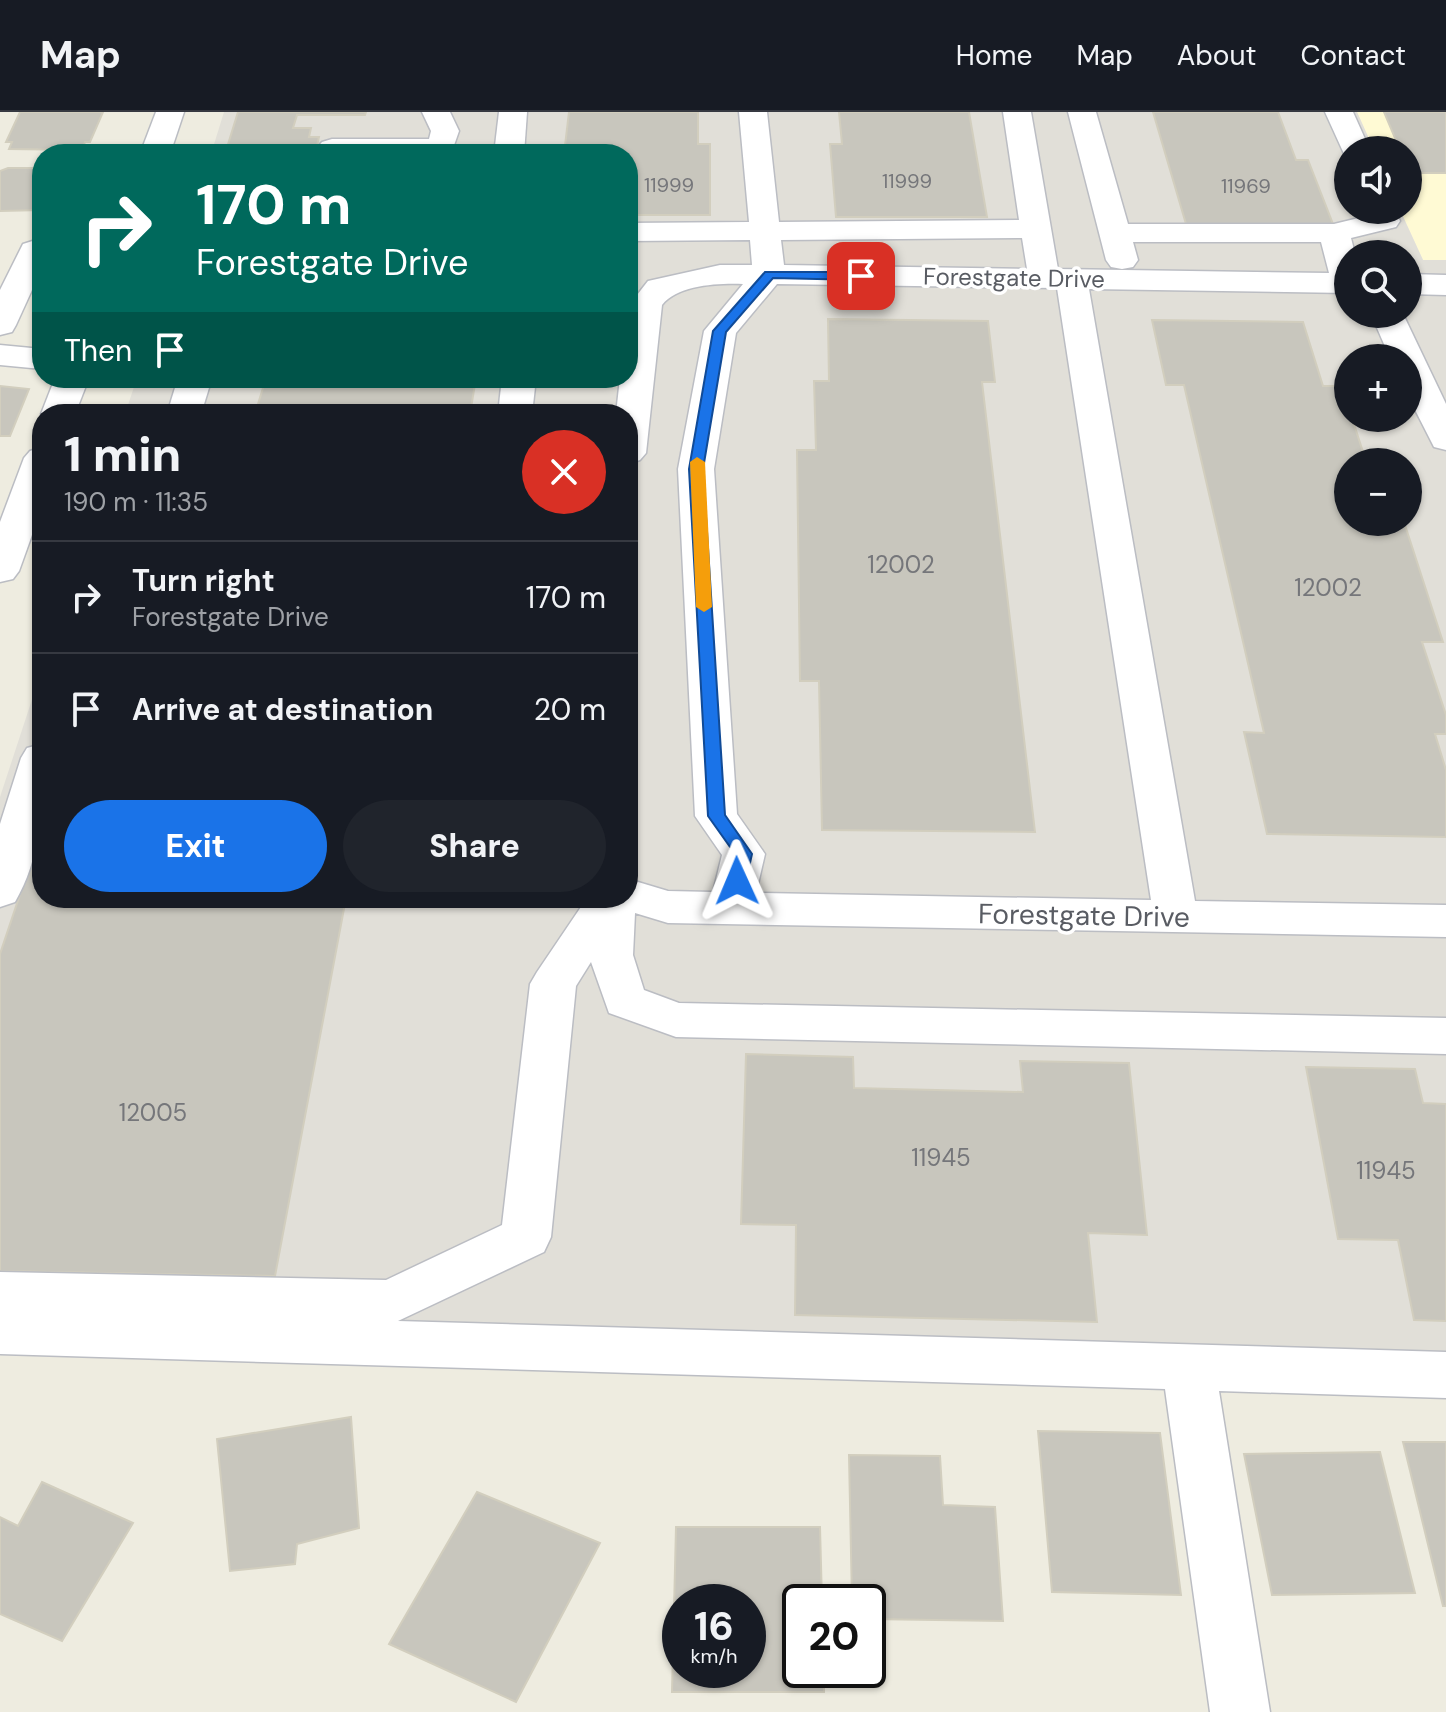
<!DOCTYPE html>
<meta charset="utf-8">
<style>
:root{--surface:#171b24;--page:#20242c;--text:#f1f3f6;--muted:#9ea1a6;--line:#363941;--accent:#1a73e8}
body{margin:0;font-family:"DM Sans",sans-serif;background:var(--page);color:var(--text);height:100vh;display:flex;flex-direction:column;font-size:30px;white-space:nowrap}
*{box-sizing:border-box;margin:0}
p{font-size:26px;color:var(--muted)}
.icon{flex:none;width:44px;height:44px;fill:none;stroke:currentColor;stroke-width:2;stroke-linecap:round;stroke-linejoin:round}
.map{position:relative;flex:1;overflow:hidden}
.panel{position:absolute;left:32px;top:292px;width:606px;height:504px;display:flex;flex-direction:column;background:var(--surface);border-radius:32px;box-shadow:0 2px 6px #0004}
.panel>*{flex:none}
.hud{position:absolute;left:32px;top:32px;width:606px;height:244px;border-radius:32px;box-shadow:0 2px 6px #0004;background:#00695c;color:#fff;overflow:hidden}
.fabs{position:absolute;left:1334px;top:24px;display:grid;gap:16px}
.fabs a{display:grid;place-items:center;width:88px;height:88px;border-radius:50%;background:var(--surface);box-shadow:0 2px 6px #0004;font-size:40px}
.speed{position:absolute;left:662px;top:1472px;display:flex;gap:16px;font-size:40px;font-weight:700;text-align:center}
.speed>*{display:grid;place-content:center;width:104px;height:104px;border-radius:50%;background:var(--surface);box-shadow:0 2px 6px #0004;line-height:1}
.speed small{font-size:20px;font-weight:400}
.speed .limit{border:4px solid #111;border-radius:12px;background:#fff;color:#111}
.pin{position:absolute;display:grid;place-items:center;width:68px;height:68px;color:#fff;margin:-34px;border-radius:16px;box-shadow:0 4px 12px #0006}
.me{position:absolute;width:88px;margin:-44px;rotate:359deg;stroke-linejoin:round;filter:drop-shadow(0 0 6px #0008)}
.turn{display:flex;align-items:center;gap:28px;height:168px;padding:0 32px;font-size:36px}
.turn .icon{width:104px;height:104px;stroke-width:2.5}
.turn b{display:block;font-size:56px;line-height:68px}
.then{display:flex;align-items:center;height:76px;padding:0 32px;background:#0003;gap:16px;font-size:30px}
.round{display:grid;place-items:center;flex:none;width:84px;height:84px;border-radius:42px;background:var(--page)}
.head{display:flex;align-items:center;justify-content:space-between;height:136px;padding:0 32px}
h1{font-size:48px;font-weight:800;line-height:60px}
.button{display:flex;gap:16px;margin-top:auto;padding:16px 32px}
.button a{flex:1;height:92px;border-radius:48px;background:var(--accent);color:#fff;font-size:32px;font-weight:800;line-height:92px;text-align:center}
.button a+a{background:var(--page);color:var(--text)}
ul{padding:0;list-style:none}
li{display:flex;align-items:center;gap:24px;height:112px;padding:0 32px;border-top:2px solid var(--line)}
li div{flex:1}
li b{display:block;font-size:30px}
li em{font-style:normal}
header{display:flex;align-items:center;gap:48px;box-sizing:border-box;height:112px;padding:0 40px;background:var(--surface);border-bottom:2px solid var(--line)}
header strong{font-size:38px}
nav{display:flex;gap:44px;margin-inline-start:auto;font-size:28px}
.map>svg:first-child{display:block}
.commercial{fill:#fffad4}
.industrial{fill:#e1dfd8;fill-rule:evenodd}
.building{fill:#c8c6bd;stroke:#d2cebe;stroke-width:2;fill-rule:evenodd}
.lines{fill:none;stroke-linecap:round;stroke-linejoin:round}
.minor-casing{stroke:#bbbdc3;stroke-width:3}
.minor{fill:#fff;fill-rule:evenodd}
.route{fill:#1a73e8;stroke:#114b97;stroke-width:2}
.slow{fill:#f59e0b}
.labels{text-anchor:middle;stroke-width:7;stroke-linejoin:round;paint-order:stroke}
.far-number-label{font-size:20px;fill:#75767a}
.far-street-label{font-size:24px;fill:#595c63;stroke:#fff}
.number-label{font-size:24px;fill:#75767a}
.street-label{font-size:28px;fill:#595c63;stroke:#fff}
</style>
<header>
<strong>Map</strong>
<nav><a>Home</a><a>Map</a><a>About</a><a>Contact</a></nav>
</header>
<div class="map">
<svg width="1446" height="1600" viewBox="0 0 1446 1600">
<rect width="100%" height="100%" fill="#eeece0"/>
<path class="commercial" d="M 1357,0 L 1446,0 L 1446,148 L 1423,148 L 1400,98 L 1408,98 L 1408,38 L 1374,38 Z"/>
<path class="industrial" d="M 224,0 L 1357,0 L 1374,38 L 1348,38 L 1348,98 L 1400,98 L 1423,148 L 1446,148 L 1446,1250 L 0,1210 L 0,685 L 42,557 L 42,786 L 628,786 L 628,302 L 125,302 L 137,266 L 628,266 L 628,42 L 211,42 ZM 1348,142 L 1408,142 L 1408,202 L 1348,202 ZM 1348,246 L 1408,246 L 1408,306 L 1348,306 ZM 1348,350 L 1408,350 L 1408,410 L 1348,410 Z"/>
<g class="building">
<path d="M 20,0 L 103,0 L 90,30 L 85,30 L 82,38 L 9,37 L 12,30 L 6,30 Z"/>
<path d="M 238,0 L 366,0 L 365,3 L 297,3 L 293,16 L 311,16 L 309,25 L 319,25 L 315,42 L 225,42 Z"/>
<path d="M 569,0 L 698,0 L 698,32 L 710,32 L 710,103 L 628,103 L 628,42 L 564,42 Z"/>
<path d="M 839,0 L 969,0 L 987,105 L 836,105 L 830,32 L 842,32 Z"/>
<path d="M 1153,0 L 1278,0 L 1296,48 L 1308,48 L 1333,112 L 1186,112 Z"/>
<path d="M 1384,0 L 1446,0 L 1446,61 L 1409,61 L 1408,38 L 1400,38 Z"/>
<path d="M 8,56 L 42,56 L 42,98 L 0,99 L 0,59 Z"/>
<path d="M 828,207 L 988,209 L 995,270 L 982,270 L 1035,720 L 822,718 L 819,569 L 800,569 L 797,338 L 816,338 L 814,269 L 829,269 Z"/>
<path d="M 1152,208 L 1303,210 L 1323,274 L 1342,274 L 1348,293 L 1348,306 L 1352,306 L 1364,343 L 1382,343 L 1384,350 L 1348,350 L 1348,410 L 1404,410 L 1443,530 L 1422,530 L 1446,603 L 1446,622 L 1435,622 L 1446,658 L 1446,725 L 1267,722 L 1244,620 L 1264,621 L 1184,273 L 1166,273 Z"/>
<path d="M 266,266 L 476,266 L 470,302 L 255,302 Z"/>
<path d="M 0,274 L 29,277 L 10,324 L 0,324 Z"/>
<path d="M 42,717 L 42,786 L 346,786 L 275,1164 L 0,1159 L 0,842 Z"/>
<path d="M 746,942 L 853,945 L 854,976 L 1023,980 L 1020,949 L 1129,951 L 1147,1123 L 1088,1121 L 1097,1210 L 795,1203 L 796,1113 L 741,1112 Z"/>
<path d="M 1306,955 L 1415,957 L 1423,991 L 1446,992 L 1446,1209 L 1414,1208 L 1398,1128 L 1338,1127 Z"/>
<path d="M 351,1305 L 359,1416 L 297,1432 L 295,1452 L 230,1459 L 217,1327 Z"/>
<path d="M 1038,1319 L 1160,1321 L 1181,1483 L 1052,1480 Z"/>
<path d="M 1403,1330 L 1446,1330 L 1446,1494 L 1443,1494 Z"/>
<path d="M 1380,1340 L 1415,1481 L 1272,1483 L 1244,1342 Z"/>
<path d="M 849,1343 L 940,1344 L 943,1393 L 995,1395 L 1003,1509 L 868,1507 L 868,1490 L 852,1490 Z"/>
<path d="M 42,1370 L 133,1411 L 62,1529 L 0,1502 L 0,1405 L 18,1414 Z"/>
<path d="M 477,1380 L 600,1431 L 516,1590 L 389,1532 Z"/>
<path d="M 676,1415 L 820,1415 L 822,1490 L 800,1490 L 800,1558 L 824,1558 L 824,1580 L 672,1580 ZM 680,1490 L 748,1490 L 748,1558 L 680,1558 Z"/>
</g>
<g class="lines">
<g class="minor-casing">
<g id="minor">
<path d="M 156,0 L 184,0 L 170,42 L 140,42 Z"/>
<path d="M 422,0 L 450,0 L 459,19 L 451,42 L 322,42 L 317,36 L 322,30 L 332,27 L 429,27 L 431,19 Z"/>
<path d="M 499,0 L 527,0 L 524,42 L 494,42 Z"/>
<path d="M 739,0 L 767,0 L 779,110 L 1019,108 L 1003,0 L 1031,0 L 1058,157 L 1329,161 L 1321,130 L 1133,130 L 1138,148 L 1133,155 L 1122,157 L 1111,155 L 1106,148 L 1068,0 L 1096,0 L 1128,112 L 1334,112 L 1367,104 L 1365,98 L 1395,98 L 1400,109 L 1396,115 L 1351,126 L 1355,142 L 1348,142 L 1348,181 L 1089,177 L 1195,789 L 1446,793 L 1446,825 L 668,811 L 635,801 L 633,843 L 644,878 L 679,891 L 1446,906 L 1446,942 L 676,925 L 609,901 L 591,850 L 576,874 L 551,1125 L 544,1140 L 398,1209 L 1446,1240 L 1446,1286 L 1219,1279 L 1270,1600 L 1210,1600 L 1165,1277 L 0,1242 L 0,1160 L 386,1168 L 502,1113 L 530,872 L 537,860 L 587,786 L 628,786 L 628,767 L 668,779 L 713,780 L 722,743 L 695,704 L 678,357 L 704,219 L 743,172 C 718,171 678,173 662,193 L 646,341 L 640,348 L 628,352 L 628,302 L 616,302 L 620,266 L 628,266 L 630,192 L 648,169 L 720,153 L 752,153 L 750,128 L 628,129 L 628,111 L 749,110 ZM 1022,126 L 1027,157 L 784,153 L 781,128 ZM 777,172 L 1057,176 L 1151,788 L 756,781 L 765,742 L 737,702 L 714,357 L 736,221 Z"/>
<path d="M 1325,0 L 1353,0 L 1370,38 L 1348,38 L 1348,45 L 1345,44 Z"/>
<path d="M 42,126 L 42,156 L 16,213 L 12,220 L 0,223 L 0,178 L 23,132 Z"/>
<path d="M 1408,162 L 1446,163 L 1446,183 L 1408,182 Z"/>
<path d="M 1371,202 L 1403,202 L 1446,292 L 1446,338 L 1434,335 L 1408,284 L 1408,246 L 1390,246 Z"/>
<path d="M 0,233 L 42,237 L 42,257 L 0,253 Z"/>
<path d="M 55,266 L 89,266 L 75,302 L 41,302 Z"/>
<path d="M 178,266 L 212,266 L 201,302 L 167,302 Z"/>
<path d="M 502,266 L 536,266 L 532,302 L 498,302 Z"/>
<path d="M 42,335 L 42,395 L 19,459 L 13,467 L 0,470 L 0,410 L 24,346 L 30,339 Z"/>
<path d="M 42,632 C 42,687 44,740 15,790 L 0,795 L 0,712 L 21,646 L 27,636 Z"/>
</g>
</g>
<use href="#minor" class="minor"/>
</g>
<path class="route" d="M 765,160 L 861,160 L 868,164 L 861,168 L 773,166 L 726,220 L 703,357 L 725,703 L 752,742 L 746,769 L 737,775 L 728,769 L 735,742 L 708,704 L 689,357 L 713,219 Z"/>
<path class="slow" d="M 697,345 L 705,350 L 712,495 L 704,500 L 696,495 L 690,350 Z"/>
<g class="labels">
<g class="far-number-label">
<text x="907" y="76">11999</text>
<text x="669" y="80">11999</text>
<text x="1246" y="81">11969</text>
</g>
<g class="far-street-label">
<text transform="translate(1014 166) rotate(1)" y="8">Forestgate Drive</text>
</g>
<g class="number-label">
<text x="901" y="461">12002</text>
<text x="1328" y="484">12002</text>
<text x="153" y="1009">12005</text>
<text x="941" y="1054">11945</text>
<text x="1386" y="1067">11945</text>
</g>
<g class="street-label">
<text transform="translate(1084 803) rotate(1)" y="10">Forestgate Drive</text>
</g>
</g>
</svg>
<div class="fabs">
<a><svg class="icon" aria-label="sound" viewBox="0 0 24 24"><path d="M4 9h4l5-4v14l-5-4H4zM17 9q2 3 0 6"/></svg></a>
<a><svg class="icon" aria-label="search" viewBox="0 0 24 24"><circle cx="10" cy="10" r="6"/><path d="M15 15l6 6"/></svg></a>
<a>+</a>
<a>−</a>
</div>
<div class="speed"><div>16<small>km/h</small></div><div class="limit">20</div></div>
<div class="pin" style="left:861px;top:164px;background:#d93025"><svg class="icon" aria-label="arrive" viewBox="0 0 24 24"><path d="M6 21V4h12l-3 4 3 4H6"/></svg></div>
<svg class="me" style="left:737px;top:769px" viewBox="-20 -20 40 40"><path d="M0-17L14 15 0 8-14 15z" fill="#1a73e8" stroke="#fff" stroke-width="4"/></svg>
<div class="hud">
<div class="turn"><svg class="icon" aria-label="right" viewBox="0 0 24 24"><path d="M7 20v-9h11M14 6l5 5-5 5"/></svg><div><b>170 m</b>Forestgate Drive</div></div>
<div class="then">Then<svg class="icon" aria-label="arrive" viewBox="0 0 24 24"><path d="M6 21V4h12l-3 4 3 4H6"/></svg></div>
</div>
<section class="panel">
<div class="head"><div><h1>1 min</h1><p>190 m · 11:35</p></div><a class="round" style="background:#d93025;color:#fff"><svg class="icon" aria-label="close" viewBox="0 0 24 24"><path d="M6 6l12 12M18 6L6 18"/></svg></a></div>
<ul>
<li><svg class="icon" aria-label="right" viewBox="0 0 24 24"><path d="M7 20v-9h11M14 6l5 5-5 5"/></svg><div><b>Turn right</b><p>Forestgate Drive</p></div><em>170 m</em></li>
<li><svg class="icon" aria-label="arrive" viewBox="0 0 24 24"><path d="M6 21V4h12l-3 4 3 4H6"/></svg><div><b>Arrive at destination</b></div><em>20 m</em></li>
</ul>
<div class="button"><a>Exit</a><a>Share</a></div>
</section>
</div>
